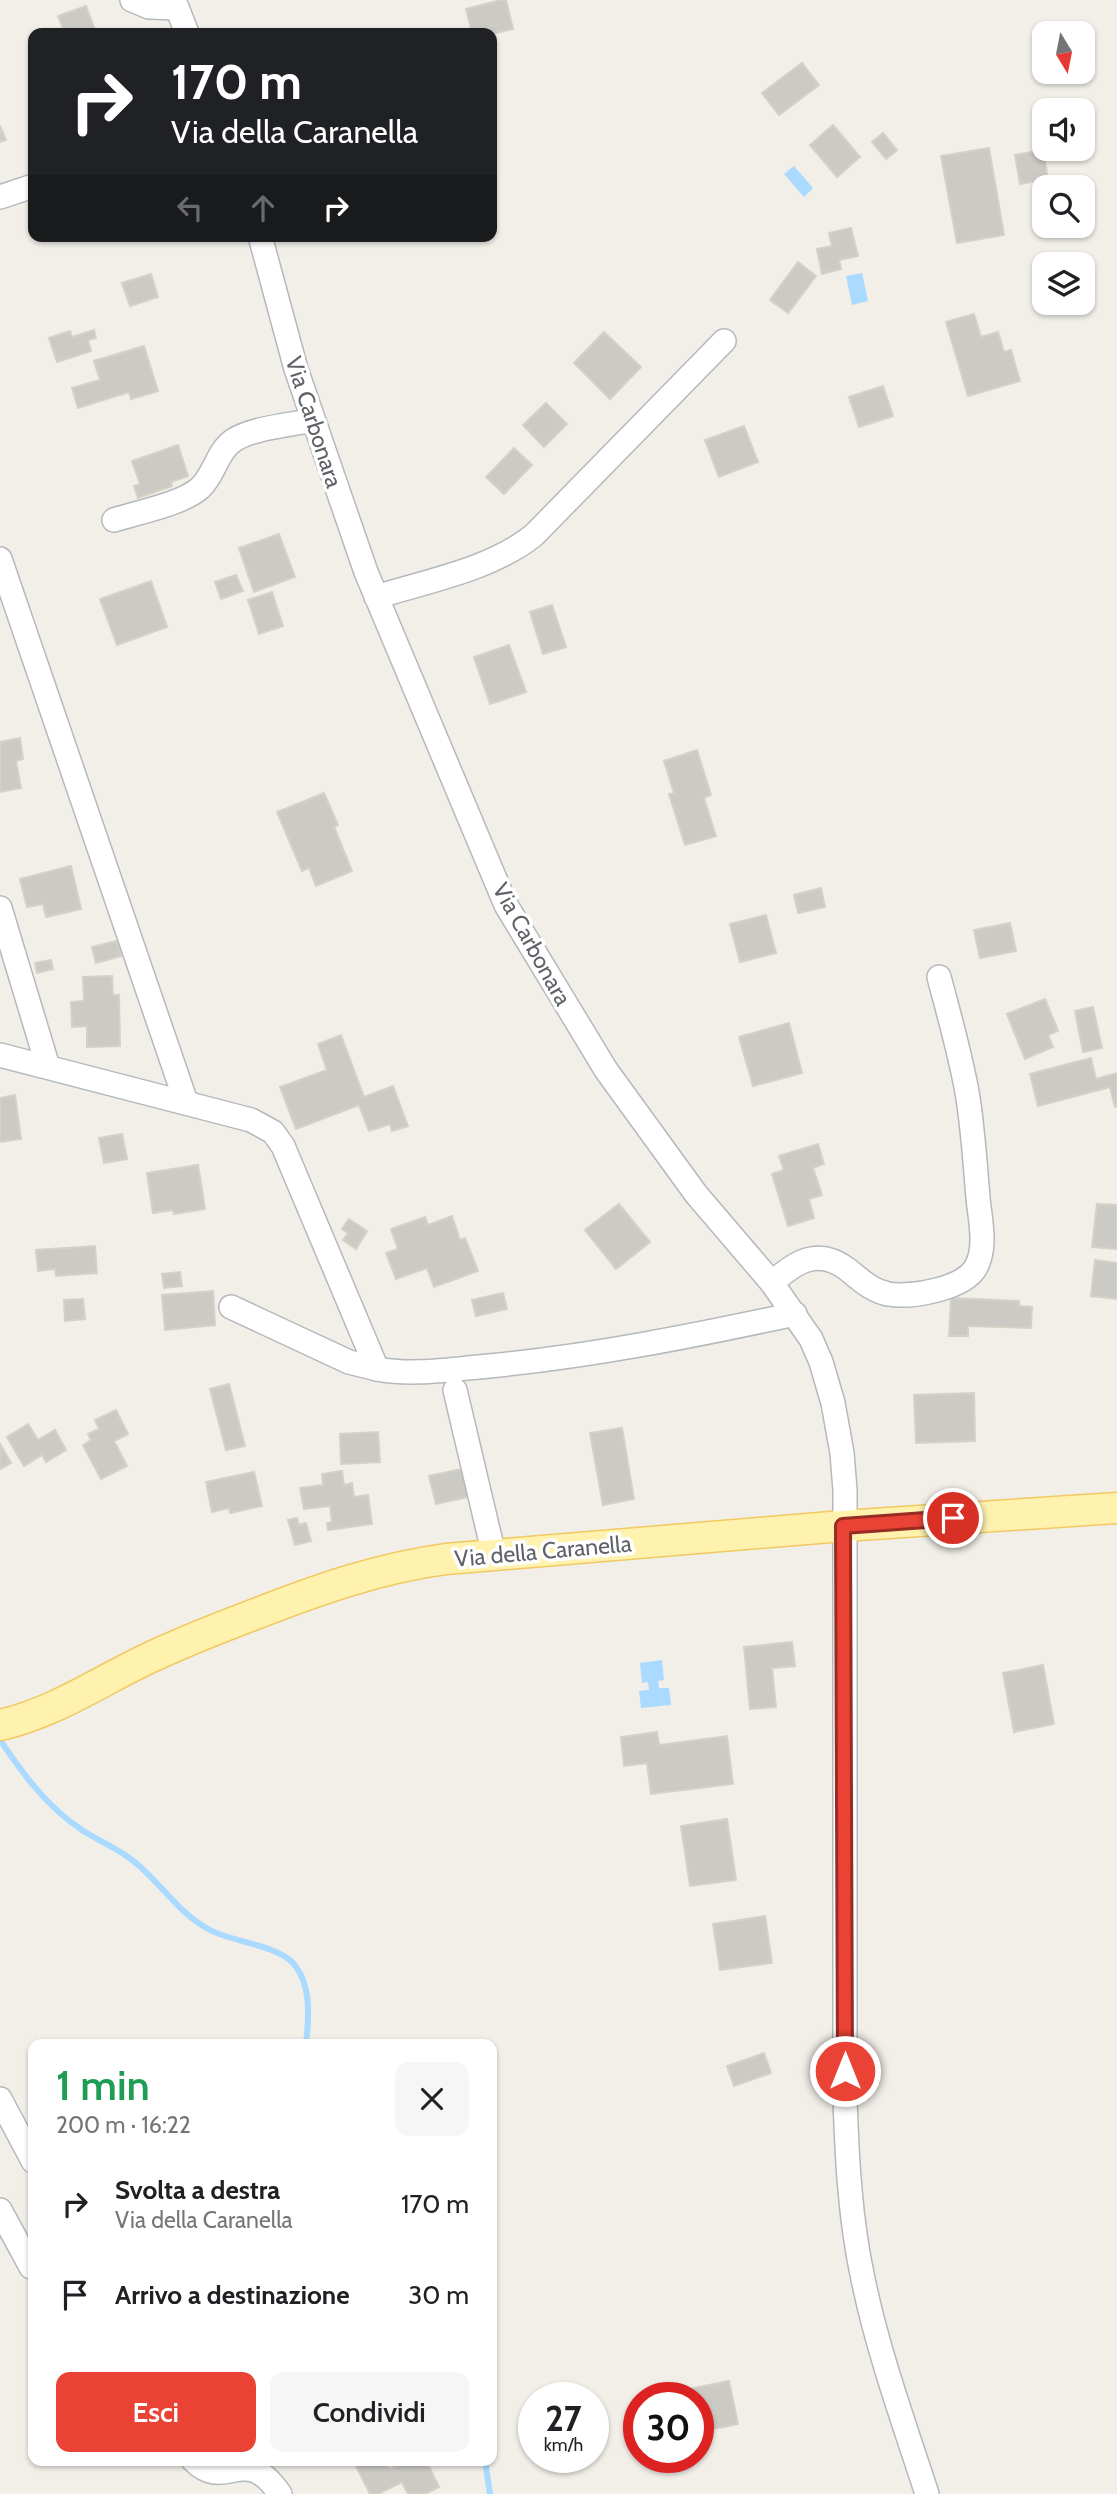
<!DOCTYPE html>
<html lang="it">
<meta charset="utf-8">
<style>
:root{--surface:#fff;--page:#f6f6f6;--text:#202124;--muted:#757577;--accent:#ea4335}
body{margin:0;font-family:Cabin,sans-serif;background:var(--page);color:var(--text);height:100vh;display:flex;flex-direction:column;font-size:26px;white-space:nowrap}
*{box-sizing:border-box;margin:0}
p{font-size:23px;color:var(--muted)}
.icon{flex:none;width:38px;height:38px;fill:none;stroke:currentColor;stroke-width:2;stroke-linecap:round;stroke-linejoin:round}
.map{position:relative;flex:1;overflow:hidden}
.side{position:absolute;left:28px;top:2039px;width:469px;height:427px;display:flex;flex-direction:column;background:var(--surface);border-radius:14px;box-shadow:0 2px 5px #0004}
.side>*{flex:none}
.guide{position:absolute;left:28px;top:28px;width:469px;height:214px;border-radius:14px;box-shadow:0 2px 5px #0004;background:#202124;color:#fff;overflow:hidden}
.needle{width:46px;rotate:170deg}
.fabs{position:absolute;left:1032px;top:21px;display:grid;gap:14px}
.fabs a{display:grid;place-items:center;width:63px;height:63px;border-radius:14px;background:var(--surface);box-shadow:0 2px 5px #0004;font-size:35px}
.speed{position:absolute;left:518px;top:2382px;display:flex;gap:14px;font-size:35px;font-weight:700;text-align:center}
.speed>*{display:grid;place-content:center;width:91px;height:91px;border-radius:50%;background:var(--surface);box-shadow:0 2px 5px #0004;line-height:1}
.speed small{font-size:18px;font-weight:400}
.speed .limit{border:10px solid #d22;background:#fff;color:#111}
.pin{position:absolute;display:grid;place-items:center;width:60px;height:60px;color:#fff;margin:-30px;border:4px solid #fff;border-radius:50%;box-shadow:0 2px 7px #0007}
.me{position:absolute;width:77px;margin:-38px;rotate:0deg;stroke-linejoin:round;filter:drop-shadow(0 0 5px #0008)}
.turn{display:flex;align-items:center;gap:24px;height:147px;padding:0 28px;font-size:32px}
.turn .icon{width:91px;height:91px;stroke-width:2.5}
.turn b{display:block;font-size:49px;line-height:60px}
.lanes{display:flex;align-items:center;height:66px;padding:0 28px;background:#0003;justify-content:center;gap:35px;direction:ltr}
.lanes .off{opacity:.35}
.round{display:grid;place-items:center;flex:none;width:74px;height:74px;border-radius:14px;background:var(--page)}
.summary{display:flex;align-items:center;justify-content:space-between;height:119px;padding:0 28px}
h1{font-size:42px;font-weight:600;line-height:52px;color:#1e9e55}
.primary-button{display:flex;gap:14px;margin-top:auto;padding:14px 28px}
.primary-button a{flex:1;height:80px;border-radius:14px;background:var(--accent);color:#fff;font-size:28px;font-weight:600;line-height:80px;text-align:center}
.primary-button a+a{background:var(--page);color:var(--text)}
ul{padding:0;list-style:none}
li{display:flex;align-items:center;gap:21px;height:91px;padding:0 28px}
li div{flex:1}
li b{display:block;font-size:26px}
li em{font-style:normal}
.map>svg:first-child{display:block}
.water{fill:#aadaff}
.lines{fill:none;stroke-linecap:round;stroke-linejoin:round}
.stream{stroke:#aadaff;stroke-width:6}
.building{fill:#cccac5;stroke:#d6d1c6;stroke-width:2}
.minor-casing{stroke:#b5b8bc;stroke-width:26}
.major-casing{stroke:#f2c960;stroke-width:33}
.minor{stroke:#fff;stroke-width:23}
.major{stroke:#fff2af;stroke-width:30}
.route-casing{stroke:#982c22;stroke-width:18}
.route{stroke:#ea4335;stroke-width:12}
.labels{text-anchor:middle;stroke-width:7;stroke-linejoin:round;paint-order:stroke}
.street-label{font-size:23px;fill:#5f6368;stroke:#fff}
</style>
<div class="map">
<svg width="1117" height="2494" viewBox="0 0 1117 2494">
<rect width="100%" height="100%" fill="#f1efe8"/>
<g class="water">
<path d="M 794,166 L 813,188 L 804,197 L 784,174 Z"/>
<path d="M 862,273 L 868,301 L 852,305 L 846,276 Z"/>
<path d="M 662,1660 L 664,1680 L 658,1681 L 659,1688 L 669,1688 L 671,1705 L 641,1708 L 639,1691 L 649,1690 L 648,1682 L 642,1683 L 640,1663 Z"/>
</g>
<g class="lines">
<g class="stream">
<path d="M 0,1740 C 23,1774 47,1807 82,1830 C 100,1842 120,1849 137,1864 C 162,1885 178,1912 208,1929 C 231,1942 273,1944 292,1962 C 312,1983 309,2018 306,2044"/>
<path d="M 485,2460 L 490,2494"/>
</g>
</g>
<g class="building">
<path d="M 501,0 L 506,0 L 513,29 L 492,34 L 472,33 L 466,9 Z"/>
<path d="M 86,6 L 96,33 L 65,33 L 58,16 Z"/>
<path d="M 802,63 L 819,85 L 779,115 L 762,93 Z"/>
<path d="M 833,125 L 860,157 L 837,177 L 810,145 Z"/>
<path d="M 0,126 L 6,140 L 0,142 Z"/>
<path d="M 883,133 L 897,150 L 886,159 L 872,142 Z"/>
<path d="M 989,148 L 1004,235 L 957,243 L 941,156 Z"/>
<path d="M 1043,150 L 1048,179 L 1020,184 L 1015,155 Z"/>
<path d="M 851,228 L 858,256 L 839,260 L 841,269 L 822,274 L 817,249 L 832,246 L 829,233 Z"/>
<path d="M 798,262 L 816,276 L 788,313 L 770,300 Z"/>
<path d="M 151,274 L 158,297 L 130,306 L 122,283 Z"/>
<path d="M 974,314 L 981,337 L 998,332 L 1004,352 L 1011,350 L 1020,381 L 968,396 L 946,322 Z"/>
<path d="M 94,330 L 96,338 L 88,340 L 91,351 L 57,362 L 49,338 L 70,331 L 72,337 Z"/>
<path d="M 604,332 L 641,367 L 610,399 L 574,363 Z"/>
<path d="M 144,346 L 158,391 L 131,399 L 129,392 L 78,408 L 72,388 L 100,380 L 94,361 Z"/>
<path d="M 883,386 L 893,416 L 859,427 L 849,397 Z"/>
<path d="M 546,403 L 567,424 L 544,447 L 523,425 Z"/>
<path d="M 744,426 L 758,462 L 719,477 L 705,440 Z"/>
<path d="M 178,445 L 188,476 L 171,482 L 172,486 L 138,498 L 134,486 L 140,484 L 132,461 Z"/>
<path d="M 514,448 L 532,465 L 504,494 L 486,477 Z"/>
<path d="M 279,534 L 295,577 L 254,592 L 239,548 Z"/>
<path d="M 236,575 L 243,591 L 221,599 L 215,582 Z"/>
<path d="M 151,581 L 167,627 L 117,645 L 100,599 Z"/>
<path d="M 272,592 L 283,626 L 259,634 L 248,600 Z"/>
<path d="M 552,605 L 566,647 L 543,654 L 530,612 Z"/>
<path d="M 509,645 L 526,692 L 490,704 L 474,657 Z"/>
<path d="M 20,738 L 23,759 L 16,761 L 21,788 L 0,792 L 0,742 Z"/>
<path d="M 697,750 L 711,795 L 704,798 L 716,836 L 685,845 L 669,794 L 674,793 L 664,761 Z"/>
<path d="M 324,793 L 338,825 L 334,827 L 352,871 L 316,886 L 309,868 L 302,871 L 277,812 Z"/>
<path d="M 71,866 L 81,909 L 46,917 L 43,904 L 27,907 L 20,879 Z"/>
<path d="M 821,888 L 825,907 L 798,913 L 794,895 Z"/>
<path d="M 766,915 L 776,953 L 740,962 L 730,924 Z"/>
<path d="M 1010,923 L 1016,951 L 980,958 L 974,930 Z"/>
<path d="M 117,941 L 121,956 L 96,963 L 92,947 Z"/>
<path d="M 51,960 L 53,969 L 37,973 L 35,963 Z"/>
<path d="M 112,976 L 113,995 L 119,995 L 120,1046 L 87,1047 L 87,1026 L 72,1027 L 71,1002 L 84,1001 L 83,977 Z"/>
<path d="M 1045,999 L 1058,1031 L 1048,1035 L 1053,1047 L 1025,1059 L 1007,1014 Z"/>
<path d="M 1093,1007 L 1102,1048 L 1083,1052 L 1075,1011 Z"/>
<path d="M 789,1023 L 802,1073 L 753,1086 L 739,1037 Z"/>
<path d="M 341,1035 L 364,1097 L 393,1086 L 408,1126 L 392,1131 L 390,1124 L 369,1131 L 359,1105 L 296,1129 L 280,1087 L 327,1070 L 318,1044 Z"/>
<path d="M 1091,1058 L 1096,1079 L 1117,1073 L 1117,1106 L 1115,1107 L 1110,1087 L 1038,1106 L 1030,1074 Z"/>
<path d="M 15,1095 L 21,1139 L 0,1142 L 0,1098 Z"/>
<path d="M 122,1134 L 127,1159 L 104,1163 L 99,1138 Z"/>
<path d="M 818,1144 L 824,1164 L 813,1168 L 822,1195 L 809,1199 L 814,1218 L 788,1226 L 772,1174 L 784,1170 L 779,1156 Z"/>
<path d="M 198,1165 L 205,1209 L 174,1214 L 173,1210 L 153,1213 L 147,1173 Z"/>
<path d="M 619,1204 L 650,1242 L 616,1269 L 585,1230 Z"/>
<path d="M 1097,1204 L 1117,1205 L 1117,1249 L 1092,1247 Z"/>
<path d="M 452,1216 L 460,1240 L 465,1238 L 478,1271 L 434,1287 L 427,1268 L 396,1279 L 386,1253 L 398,1249 L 391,1229 L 425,1217 L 428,1225 Z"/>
<path d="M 349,1219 L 367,1231 L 356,1249 L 343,1240 L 348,1233 L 342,1229 Z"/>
<path d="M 95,1246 L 97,1273 L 56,1276 L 55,1269 L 38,1271 L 36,1250 Z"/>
<path d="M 1095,1260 L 1117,1263 L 1117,1299 L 1091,1296 Z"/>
<path d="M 180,1272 L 182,1286 L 164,1288 L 162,1274 Z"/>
<path d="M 213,1291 L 215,1325 L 165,1330 L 162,1295 Z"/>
<path d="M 503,1293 L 507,1309 L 476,1316 L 472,1300 Z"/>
<path d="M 951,1298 L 1019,1301 L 1019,1306 L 1032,1307 L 1031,1328 L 968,1326 L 968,1336 L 949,1336 Z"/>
<path d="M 83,1299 L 85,1319 L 65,1321 L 64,1300 Z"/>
<path d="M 229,1384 L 245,1446 L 226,1450 L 210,1389 Z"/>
<path d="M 974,1393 L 975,1441 L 916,1443 L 914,1395 Z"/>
<path d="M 116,1410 L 128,1434 L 114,1441 L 127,1466 L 101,1479 L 83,1445 L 91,1440 L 88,1434 L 99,1429 L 95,1420 Z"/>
<path d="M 28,1424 L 38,1440 L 55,1430 L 66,1450 L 46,1462 L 42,1455 L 24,1466 L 7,1437 Z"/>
<path d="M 622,1428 L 634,1499 L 603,1505 L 590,1433 Z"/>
<path d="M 378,1432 L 380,1462 L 341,1464 L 340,1434 Z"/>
<path d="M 0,1444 L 11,1463 L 0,1469 Z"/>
<path d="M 462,1469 L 468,1497 L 436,1504 L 429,1476 Z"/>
<path d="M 342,1471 L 344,1485 L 352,1483 L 354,1497 L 368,1495 L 372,1524 L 328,1530 L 327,1523 L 332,1522 L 330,1506 L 304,1509 L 300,1488 L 323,1485 L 322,1474 Z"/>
<path d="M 254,1472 L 262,1506 L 230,1513 L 229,1508 L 212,1512 L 206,1482 Z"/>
<path d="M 297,1518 L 299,1525 L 306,1523 L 311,1541 L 295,1545 L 288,1520 Z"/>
<path d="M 792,1642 L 795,1666 L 772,1668 L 776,1707 L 750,1709 L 744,1647 Z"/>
<path d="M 1043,1665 L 1054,1724 L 1014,1732 L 1003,1673 Z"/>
<path d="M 657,1732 L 659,1745 L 727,1736 L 733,1784 L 651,1794 L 647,1763 L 624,1766 L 621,1737 Z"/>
<path d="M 727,1819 L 736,1880 L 690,1886 L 681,1826 Z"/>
<path d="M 765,1916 L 772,1963 L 720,1970 L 713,1924 Z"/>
<path d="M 764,2053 L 771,2073 L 734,2086 L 727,2066 Z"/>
<path d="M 729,2381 L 738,2424 L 698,2432 L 698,2398 L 661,2398 L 660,2395 Z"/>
<path d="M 353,2460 L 385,2460 L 390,2469 L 408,2460 L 426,2460 L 439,2487 L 425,2494 L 408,2494 L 402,2482 L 378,2494 L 370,2494 Z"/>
</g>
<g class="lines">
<g class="minor-casing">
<g id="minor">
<path d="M 132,0 L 149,7 L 177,8"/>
<path d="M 174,0 L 187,33"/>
<path d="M 0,197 L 33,186"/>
<path d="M 260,236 L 296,369 L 366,572 L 506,905 L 606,1070 L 696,1194 L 772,1283 L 811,1339 L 821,1362 L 833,1403 L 842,1453 L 845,1490 L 845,2098 C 847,2159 850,2219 863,2279 C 878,2352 904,2423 927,2494"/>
<path d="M 114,520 C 139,512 182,504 200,488 C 215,474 217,451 234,440 C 252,428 291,425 313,420"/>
<path d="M 0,559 L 186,1102"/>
<path d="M 376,597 C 428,581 492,569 534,535 L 724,341"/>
<path d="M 0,908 L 48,1067"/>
<path d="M 0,1055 L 251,1120 L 273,1132 L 283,1146 L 377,1369 C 414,1376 452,1369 489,1366 C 592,1356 693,1336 795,1314"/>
<path d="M 772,1283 C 795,1262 818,1247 847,1269 C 861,1280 870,1290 888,1294 C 911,1298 964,1289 976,1267 C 987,1247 980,1219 978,1198 C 975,1163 973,1127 967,1092 C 960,1053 949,1015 939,977"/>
<path d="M 231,1307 L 349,1362 L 377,1369"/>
<path d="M 455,1390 L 494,1555"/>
<path d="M 0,2099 L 33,2161"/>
<path d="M 0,2210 L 31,2267"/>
<path d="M 193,2460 C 226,2494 244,2441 280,2494"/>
</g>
</g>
<g class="major-casing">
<path id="major" d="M 0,1725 C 54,1713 100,1681 149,1658 C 185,1641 221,1627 258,1613 C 320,1589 379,1568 446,1559 L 843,1526 L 1117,1508"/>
</g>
<use href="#minor" class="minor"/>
<use href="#major" class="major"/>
</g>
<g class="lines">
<g class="route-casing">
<path id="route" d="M 845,2071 L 843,1526 L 953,1518"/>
</g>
<use href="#route" class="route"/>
</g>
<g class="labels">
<g class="street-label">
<text transform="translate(314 422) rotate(72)" y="8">Via Carbonara</text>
<text transform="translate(532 944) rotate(61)" y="8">Via Carbonara</text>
<text transform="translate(543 1551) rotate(-5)" y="8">Via della Caranella</text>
</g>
</g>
</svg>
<div class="fabs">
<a><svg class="needle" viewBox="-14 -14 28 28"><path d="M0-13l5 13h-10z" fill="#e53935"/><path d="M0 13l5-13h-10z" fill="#757577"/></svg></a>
<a><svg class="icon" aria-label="sound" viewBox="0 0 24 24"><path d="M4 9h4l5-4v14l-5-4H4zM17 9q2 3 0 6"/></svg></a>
<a><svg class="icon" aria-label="search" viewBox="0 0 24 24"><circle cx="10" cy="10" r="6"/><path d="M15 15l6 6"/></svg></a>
<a><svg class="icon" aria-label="layers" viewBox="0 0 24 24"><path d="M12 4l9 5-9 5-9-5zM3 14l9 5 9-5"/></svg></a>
</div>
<div class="speed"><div>27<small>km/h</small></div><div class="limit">30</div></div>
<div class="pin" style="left:953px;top:1518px;background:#d93025"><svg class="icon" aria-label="arrive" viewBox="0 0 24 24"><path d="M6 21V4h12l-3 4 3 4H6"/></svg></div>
<svg class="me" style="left:845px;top:2071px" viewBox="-20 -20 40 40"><circle r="17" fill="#ea4335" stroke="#fff" stroke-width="3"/><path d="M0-11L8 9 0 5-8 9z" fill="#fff"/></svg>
<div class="guide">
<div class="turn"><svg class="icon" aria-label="right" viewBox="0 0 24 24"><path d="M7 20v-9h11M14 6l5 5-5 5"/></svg><div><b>170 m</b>Via della Caranella</div></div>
<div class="lanes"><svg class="icon off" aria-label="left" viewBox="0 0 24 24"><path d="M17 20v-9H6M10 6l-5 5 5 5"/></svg><svg class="icon off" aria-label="ahead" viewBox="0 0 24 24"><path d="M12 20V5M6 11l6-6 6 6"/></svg><svg class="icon" aria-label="right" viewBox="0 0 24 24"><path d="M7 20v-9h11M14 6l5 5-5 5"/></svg></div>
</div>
<section class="side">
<div class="summary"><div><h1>1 min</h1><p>200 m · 16:22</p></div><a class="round"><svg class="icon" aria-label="close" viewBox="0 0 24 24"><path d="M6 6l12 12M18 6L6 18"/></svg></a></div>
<ul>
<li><svg class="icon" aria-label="right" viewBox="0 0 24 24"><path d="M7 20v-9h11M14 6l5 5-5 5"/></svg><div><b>Svolta a destra</b><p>Via della Caranella</p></div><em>170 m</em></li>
<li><svg class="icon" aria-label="arrive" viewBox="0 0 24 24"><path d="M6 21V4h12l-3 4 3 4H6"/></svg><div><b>Arrivo a destinazione</b></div><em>30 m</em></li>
</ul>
<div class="primary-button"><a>Esci</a><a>Condividi</a></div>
</section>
</div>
